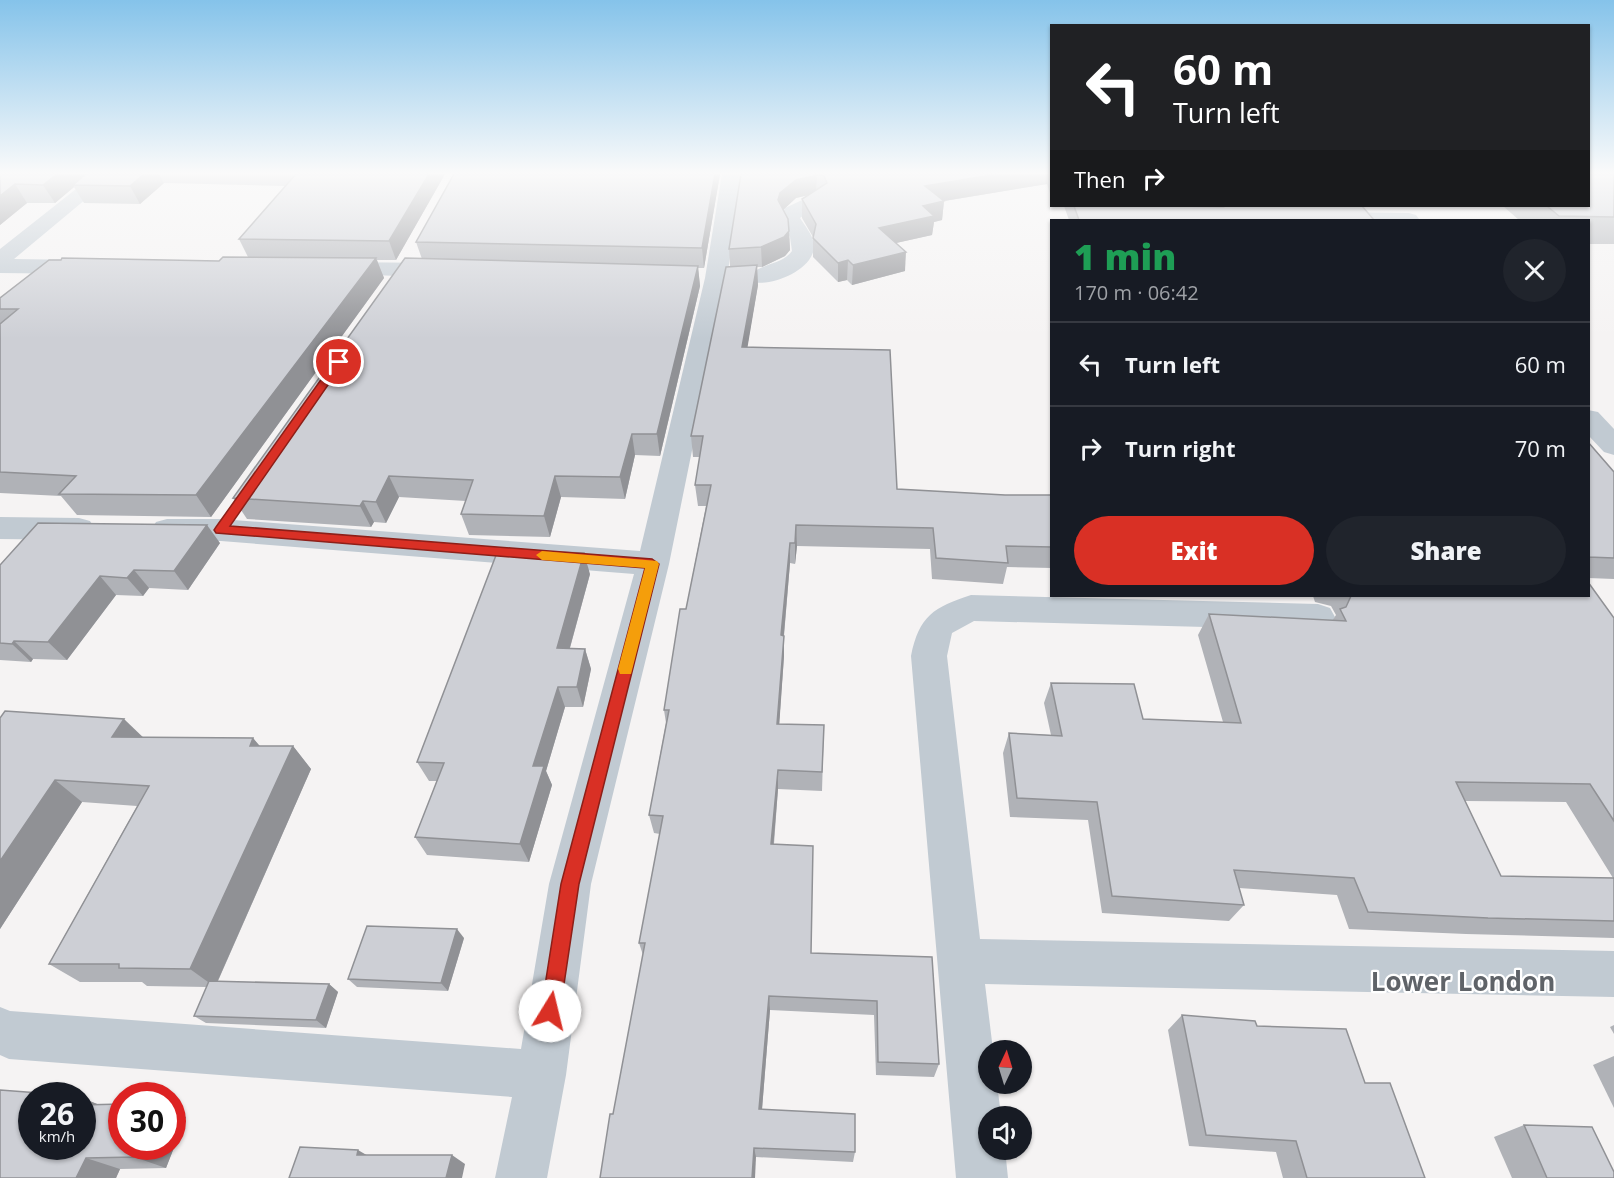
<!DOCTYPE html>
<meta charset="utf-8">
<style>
:root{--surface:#171b24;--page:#20242c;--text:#f1f3f6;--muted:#9ea1a6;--line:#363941;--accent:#d93025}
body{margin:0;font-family:"Open Sans",sans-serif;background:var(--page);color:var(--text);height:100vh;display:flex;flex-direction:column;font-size:22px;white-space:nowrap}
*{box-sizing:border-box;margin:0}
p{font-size:20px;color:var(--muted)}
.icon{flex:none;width:33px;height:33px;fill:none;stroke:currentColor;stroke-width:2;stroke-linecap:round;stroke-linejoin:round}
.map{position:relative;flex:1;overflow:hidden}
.side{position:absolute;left:1050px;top:219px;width:540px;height:378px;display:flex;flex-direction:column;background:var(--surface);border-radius:0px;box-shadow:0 2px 4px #0004}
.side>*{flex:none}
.top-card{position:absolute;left:1050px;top:24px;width:540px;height:183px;border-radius:0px;box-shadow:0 2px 4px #0004;background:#202124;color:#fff;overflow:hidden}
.needle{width:39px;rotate:4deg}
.buttons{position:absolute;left:978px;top:1040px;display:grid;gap:12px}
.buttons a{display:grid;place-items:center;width:54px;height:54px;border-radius:50%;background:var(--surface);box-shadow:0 2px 4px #0004;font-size:30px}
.speed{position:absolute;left:18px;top:1082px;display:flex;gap:12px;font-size:30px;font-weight:700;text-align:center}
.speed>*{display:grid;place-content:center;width:78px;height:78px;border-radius:50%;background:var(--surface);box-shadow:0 2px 4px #0004;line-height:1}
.speed small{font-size:15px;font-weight:400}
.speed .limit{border:9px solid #d22;background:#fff;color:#111}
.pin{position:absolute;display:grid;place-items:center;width:51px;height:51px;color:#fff;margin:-26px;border:3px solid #fff;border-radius:50%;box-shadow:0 2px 6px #0007}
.me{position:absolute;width:66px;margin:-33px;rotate:9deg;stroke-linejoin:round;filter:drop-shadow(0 0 4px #0008)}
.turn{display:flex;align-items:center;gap:21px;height:126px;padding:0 24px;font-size:27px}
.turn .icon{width:78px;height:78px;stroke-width:2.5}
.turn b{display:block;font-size:42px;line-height:51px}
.then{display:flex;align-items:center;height:57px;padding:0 24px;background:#0003;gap:12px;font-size:22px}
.round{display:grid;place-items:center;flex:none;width:63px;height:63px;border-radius:32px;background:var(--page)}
.overview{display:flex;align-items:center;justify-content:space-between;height:102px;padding:0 24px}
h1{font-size:36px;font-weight:800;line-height:45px;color:#1e9e55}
.primary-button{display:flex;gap:12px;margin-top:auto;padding:12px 24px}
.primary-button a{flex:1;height:69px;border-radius:36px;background:var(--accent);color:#fff;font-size:24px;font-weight:800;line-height:69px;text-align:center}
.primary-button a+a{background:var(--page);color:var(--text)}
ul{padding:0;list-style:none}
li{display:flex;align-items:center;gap:18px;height:84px;padding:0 24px;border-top:2px solid var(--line)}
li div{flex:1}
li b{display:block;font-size:22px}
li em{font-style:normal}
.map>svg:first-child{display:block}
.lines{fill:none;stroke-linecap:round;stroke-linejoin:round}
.minor{fill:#c1cad2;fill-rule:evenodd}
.wall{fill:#b0b2b7;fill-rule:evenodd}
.shaded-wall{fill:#909195}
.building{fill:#cdcfd5;stroke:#909195;stroke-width:1.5}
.route{fill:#d93025;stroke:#8d1f18;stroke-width:1.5}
.slow{fill:#f59e0b}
.labels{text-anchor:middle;stroke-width:4.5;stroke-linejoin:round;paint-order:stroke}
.near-quarter-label{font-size:26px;font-weight:bold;fill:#5f6368;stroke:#fff}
</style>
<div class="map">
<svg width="1614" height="1178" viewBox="0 0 1614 1178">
<rect width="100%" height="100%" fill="#f5f3f3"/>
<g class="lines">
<g class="minor">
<path d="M 95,174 L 116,174 L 14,259 L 85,260 L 93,262 L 96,267 L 93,272 L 85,274 L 0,273 L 0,249 Z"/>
<path d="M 722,174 L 742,174 L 727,278 L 669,564 L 591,884 L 566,1075 L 547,1178 L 495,1178 L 512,1097 L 9,1059 L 0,1055 L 0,1007 L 10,1011 L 521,1049 L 549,884 L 634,574 L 221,541 L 167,541 L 156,538 L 151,530 L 156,522 L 167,519 L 221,519 L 640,551 L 705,278 Z"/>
<path d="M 815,194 L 822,196 L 825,200 L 800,218 C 805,226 812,234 814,243 C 817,269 772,287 752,282 L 749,277 C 758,263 781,266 792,251 L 790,237 L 780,218 L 785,208 Z"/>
<path d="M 1327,212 L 1409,213 L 1416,215 L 1419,219 L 1318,220 L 1317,218 L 1320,214 Z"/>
<path d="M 335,262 L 442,263 L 450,265 L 453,270 L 450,275 L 442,277 L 327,274 L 324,269 L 327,264 Z"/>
<path d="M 1588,410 L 1598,412 L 1614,429 L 1614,455 L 1604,452 L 1588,435 Z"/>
<path d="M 0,517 L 79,518 L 90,521 L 95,529 L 90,537 L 79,540 L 0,539 Z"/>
<path d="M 971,595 L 1318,604 L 1330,608 L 1335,617 L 1330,626 L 1318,630 L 974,621 L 952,633 L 947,656 L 980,939 L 1614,951 L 1614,997 L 985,984 L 993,1050 L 988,1050 L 988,1083 L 997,1083 L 1001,1116 L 988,1116 L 988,1149 L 1005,1149 L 1008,1178 L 956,1178 L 911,656 C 919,616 934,607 971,595 Z"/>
</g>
</g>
<g class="wall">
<path d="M 0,174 L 445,174 L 396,260 L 377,260 L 384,278 L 211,517 L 77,515 L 61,496 L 0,493 L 0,298 L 248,257 L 239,239 L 286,186 L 164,183 L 140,204 L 84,203 L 74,187 L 55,203 L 27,203 L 0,225 Z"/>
<path d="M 720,174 L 704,268 L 698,268 L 700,286 L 660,456 L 635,455 L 625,499 L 561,497 L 550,537 L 469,535 L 461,514 L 466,501 L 399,497 L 386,523 L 374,522 L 371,527 L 247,519 L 233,498 L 422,259 L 416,242 Z"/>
<path d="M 741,174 L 1052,174 L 1052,199 L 1047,184 L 944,201 L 942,220 L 934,222 L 932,235 L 896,243 L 905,271 L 852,285 L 847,280 L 838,282 L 813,257 L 813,237 L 802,218 L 802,199 L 809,195 L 796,198 L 783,210 L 789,231 L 790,250 L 785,256 L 762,267 L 757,267 L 758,285 L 747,347 L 897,489 L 1005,495 L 1052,495 L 1052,568 L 1007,567 L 1003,584 L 932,579 L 930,549 L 797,546 L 795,564 L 790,563 L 784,636 L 784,656 L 779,724 L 824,725 L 822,791 L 778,789 L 774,844 L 811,953 L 932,957 L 939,1064 L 934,1077 L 876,1075 L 874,1015 L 770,1010 L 762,1110 L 855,1152 L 853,1162 L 756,1157 L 613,1114 L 643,955 L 639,943 L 660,834 L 654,833 L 649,815 L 666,723 L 664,710 L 686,609 L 706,506 L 698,506 L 695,485 L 700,457 L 693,457 L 691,436 L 730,266 L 729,249 Z"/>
<path d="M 1614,174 L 1614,244 L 1588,244 L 1588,220 L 1519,220 L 1503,206 L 1588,206 Z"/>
<path d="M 1053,206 L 1362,206 L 1374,220 L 1069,220 L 1064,206 Z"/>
<path d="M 1588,442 L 1614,472 L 1614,579 L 1588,578 Z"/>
<path d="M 220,543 L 188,590 L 149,588 L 143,596 L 116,595 L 67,660 L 33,659 L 31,662 L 0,660 L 0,565 Z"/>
<path d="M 590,574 L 570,648 L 585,649 L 591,669 L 583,707 L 565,707 L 546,771 L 552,785 L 529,862 L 427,855 L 415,837 L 437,781 L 429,781 L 417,762 Z"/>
<path d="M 1313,596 L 1588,596 L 1614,618 L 1614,938 L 1466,934 L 1349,929 L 1337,895 L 1239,888 L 1244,905 L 1229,921 L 1102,913 L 1088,820 L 1010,817 L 1003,753 L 1009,733 L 1051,735 L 1044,703 L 1051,683 L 1143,719 L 1223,722 L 1198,635 L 1209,614 L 1332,621 L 1336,615 L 1331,606 L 1315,602 ZM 1465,801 L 1566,802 L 1613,878 L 1501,876 Z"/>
<path d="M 0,718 L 143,737 L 253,738 L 259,746 L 293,746 L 311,769 L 218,981 L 329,984 L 338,992 L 326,1028 L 206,1023 L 194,1016 L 207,987 L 147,986 L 142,982 L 80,982 L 49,964 L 137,806 L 82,802 L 0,929 Z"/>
<path d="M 464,938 L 448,991 L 357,987 L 348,979 Z"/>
<path d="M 1182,1015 L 1257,1026 L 1365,1083 L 1425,1178 L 1283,1178 L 1276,1152 L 1189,1146 L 1168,1030 Z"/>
<path d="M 1614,1025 L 1614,1034 L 1610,1027 Z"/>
<path d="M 1614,1056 L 1614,1108 L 1593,1065 Z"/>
<path d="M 82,1098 L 99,1105 L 186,1117 L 166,1168 L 120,1169 L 116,1178 L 0,1178 L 82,1146 Z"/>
<path d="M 1524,1125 L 1614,1178 L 1512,1178 L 1494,1137 Z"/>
</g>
<g class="shaded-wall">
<path d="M 57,174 L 91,174 L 73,185 L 74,187 L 55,203 L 43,185 Z"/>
<path d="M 144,174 L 159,174 L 164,183 L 140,204 L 130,186 Z"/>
<path d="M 429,174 L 445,174 L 396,260 L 389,241 Z"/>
<path d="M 715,174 L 720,174 L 704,268 L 702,248 Z"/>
<path d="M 997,174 L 1048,174 L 1047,184 L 944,201 L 942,220 L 934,222 L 932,235 L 878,247 L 879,228 L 925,186 Z"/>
<path d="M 817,175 L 816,193 L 796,198 L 781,212 L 778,200 L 780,193 L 796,180 Z"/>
<path d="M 15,184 L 27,203 L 0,225 L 0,196 Z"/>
<path d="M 789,231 L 790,250 L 785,256 L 762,267 L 761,247 Z"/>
<path d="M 906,252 L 905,271 L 852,285 L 853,265 Z"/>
<path d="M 376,258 L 384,278 L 211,517 L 196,495 Z"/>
<path d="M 848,260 L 847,280 L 838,282 L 838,263 Z"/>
<path d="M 757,265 L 758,285 L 744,368 L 742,347 Z"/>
<path d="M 698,266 L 700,286 L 660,456 L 657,434 Z"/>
<path d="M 632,434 L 635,455 L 625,499 L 620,477 Z"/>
<path d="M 389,476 L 399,497 L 386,523 L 376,502 Z"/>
<path d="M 555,476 L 561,497 L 550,537 L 544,516 Z"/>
<path d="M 363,501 L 374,522 L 371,527 L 360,506 Z"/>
<path d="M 207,525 L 220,543 L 188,590 L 174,571 Z"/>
<path d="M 796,525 L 797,546 L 795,564 L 795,543 Z"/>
<path d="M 790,543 L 790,563 L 782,656 L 781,635 Z"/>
<path d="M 584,553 L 590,574 L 564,669 L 557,648 Z"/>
<path d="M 134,570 L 149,588 L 143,596 L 127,578 Z"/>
<path d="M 100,576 L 116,595 L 67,660 L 48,642 Z"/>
<path d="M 784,636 L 784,656 L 778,743 L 777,724 Z"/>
<path d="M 14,641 L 33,659 L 31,662 L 12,644 Z"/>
<path d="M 585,649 L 591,669 L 583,707 L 577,687 Z"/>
<path d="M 558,687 L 565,707 L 546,771 L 552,785 L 529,862 L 520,844 L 533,766 Z"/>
<path d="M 124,719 L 148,742 L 112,737 Z"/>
<path d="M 253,738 L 273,761 L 250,746 Z"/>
<path d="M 293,746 L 311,769 L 215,987 L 190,969 Z"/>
<path d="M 778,770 L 778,789 L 772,862 L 771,844 Z"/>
<path d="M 55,780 L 82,802 L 0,929 L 0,861 Z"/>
<path d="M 457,929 L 464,938 L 448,991 L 441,983 Z"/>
<path d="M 329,984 L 338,992 L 326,1028 L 316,1020 Z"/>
<path d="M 769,996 L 770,1010 L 761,1121 L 759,1109 Z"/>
<path d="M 82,1098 L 110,1109 L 82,1109 Z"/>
<path d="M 172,1111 L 186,1117 L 166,1168 L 134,1157 L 139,1146 L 172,1146 Z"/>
<path d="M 754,1148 L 756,1157 L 755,1178 L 752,1178 Z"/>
<path d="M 358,1150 L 375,1160 L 357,1155 Z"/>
<path d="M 452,1155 L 465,1164 L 462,1178 L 446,1178 Z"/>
<path d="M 86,1158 L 120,1169 L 116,1178 L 76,1178 Z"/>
</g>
<g class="building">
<path d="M 0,174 L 57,174 L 43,185 L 15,184 L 0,196 Z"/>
<path d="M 86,174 L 144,174 L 130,186 L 73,185 Z"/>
<path d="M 296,174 L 429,174 L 389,241 L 239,239 Z"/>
<path d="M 454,174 L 715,174 L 702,248 L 416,242 Z"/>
<path d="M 741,174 L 997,174 L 925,186 L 944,201 L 923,206 L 934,216 L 879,228 L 906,252 L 853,265 L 848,260 L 838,263 L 813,238 L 816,224 L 802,199 L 827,183 L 824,176 L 817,175 L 796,180 L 780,193 L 778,200 L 788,219 L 789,231 L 784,237 L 761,247 L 729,249 Z"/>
<path d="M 1588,174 L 1614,174 L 1614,217 L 1559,216 L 1547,206 L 1588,206 Z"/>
<path d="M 1074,206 L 1177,206 L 1223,207 L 1222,206 L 1362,206 L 1374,220 L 1079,220 Z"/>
<path d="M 223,257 L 376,258 L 196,495 L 59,494 L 76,476 L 0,472 L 0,324 L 18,309 L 0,309 L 0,298 L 49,260 L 61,260 L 62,258 L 219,261 Z"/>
<path d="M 405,258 L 698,266 L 657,434 L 632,434 L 620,477 L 555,476 L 544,516 L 461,514 L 473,480 L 389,476 L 376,502 L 363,501 L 360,506 L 233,498 Z"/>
<path d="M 757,265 L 742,347 L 890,350 L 897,489 L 1005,495 L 1052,495 L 1052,547 L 1006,546 L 1008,563 L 936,558 L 933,528 L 796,525 L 795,543 L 790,543 L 781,635 L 784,636 L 777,724 L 824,725 L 822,772 L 778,770 L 771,844 L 813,846 L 811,953 L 932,957 L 939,1064 L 878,1062 L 877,1001 L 769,996 L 759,1109 L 855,1114 L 855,1152 L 754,1148 L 752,1178 L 600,1178 L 610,1114 L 613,1114 L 645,943 L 639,943 L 663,816 L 649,815 L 669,710 L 664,710 L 680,609 L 686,609 L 711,485 L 695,485 L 703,436 L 691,436 L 726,267 Z"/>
<path d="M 1588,442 L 1614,472 L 1614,558 L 1588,557 Z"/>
<path d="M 38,523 L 207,525 L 174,571 L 134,570 L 127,578 L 100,576 L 48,642 L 14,641 L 12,644 L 0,643 L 0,565 Z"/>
<path d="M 498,550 L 584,553 L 557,648 L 585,649 L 577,687 L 558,687 L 533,766 L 544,766 L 520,844 L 415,837 L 444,763 L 417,762 Z"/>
<path d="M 1588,582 L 1614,618 L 1614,821 L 1590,784 L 1456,782 L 1501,876 L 1614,878 L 1614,921 L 1488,918 L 1368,912 L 1354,878 L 1234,870 L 1244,905 L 1112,896 L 1097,802 L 1017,798 L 1009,733 L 1062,736 L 1051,683 L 1134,684 L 1143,719 L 1241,723 L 1209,614 L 1346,621 L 1340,609 L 1346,607 L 1351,596 L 1588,596 Z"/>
<path d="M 5,711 L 124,719 L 112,737 L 253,738 L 250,746 L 293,746 L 190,969 L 119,968 L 119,964 L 49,964 L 149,786 L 55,780 L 0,861 L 0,718 Z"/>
<path d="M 367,926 L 457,929 L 441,983 L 348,979 Z"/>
<path d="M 209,981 L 329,984 L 316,1020 L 194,1016 Z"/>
<path d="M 1182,1015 L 1255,1021 L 1257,1026 L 1346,1029 L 1365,1083 L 1390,1083 L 1425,1178 L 1307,1178 L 1296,1141 L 1206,1135 Z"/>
<path d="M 0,1090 L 66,1095 L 32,1095 L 32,1146 L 82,1146 L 82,1105 L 122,1104 L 122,1146 L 139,1146 L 134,1157 L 86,1158 L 76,1178 L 0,1178 Z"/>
<path d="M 1524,1125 L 1592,1127 L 1614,1172 L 1614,1178 L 1547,1178 Z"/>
<path d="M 300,1147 L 358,1150 L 357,1155 L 452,1155 L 446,1178 L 289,1178 Z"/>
</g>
<linearGradient id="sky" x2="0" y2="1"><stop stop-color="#85c3ea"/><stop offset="0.51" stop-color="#fafafa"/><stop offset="1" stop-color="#fafafa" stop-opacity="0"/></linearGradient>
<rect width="1614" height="339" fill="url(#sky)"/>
<path class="route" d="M 339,359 L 344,362 L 230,526 L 652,559 L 659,564 L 579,884 L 560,1011 L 557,1018 L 550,1021 L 544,1018 L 541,1011 L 561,884 L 645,568 L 216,533 L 214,530 L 216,527 L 335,360 Z"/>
<path class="slow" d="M 542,551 L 657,561 L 659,564 L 631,674 L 620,674 L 618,669 L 645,568 L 542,560 L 536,555 Z"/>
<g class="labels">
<g class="near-quarter-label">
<text x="1463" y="991">Lower London</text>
</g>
</g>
</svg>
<div class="buttons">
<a><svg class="needle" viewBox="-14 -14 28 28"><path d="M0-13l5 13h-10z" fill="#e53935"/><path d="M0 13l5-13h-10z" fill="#9ea1a6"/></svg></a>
<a><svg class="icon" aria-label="sound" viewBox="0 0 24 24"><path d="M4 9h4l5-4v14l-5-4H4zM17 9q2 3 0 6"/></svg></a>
</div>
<div class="speed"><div>26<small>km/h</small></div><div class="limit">30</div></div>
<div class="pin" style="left:339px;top:362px;background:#d93025"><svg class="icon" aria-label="arrive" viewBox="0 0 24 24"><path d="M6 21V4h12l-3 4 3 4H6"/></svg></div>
<svg class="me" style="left:550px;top:1011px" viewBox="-20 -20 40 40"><circle r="19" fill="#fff"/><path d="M0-13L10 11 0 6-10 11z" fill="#d93025"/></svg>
<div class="top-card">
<div class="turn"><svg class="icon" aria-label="left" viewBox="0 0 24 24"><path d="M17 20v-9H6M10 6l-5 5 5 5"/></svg><div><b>60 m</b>Turn left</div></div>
<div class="then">Then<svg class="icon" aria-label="right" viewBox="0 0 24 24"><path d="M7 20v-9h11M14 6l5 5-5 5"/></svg></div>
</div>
<section class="side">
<div class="overview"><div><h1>1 min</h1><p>170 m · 06:42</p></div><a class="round"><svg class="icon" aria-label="close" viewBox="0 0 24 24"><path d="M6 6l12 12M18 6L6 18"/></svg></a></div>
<ul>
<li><svg class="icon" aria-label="left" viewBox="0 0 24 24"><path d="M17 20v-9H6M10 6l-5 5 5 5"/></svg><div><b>Turn left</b></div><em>60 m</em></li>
<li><svg class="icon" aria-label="right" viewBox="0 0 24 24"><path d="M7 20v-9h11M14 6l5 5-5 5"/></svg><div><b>Turn right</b></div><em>70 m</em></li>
</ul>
<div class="primary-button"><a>Exit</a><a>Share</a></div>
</section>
</div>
